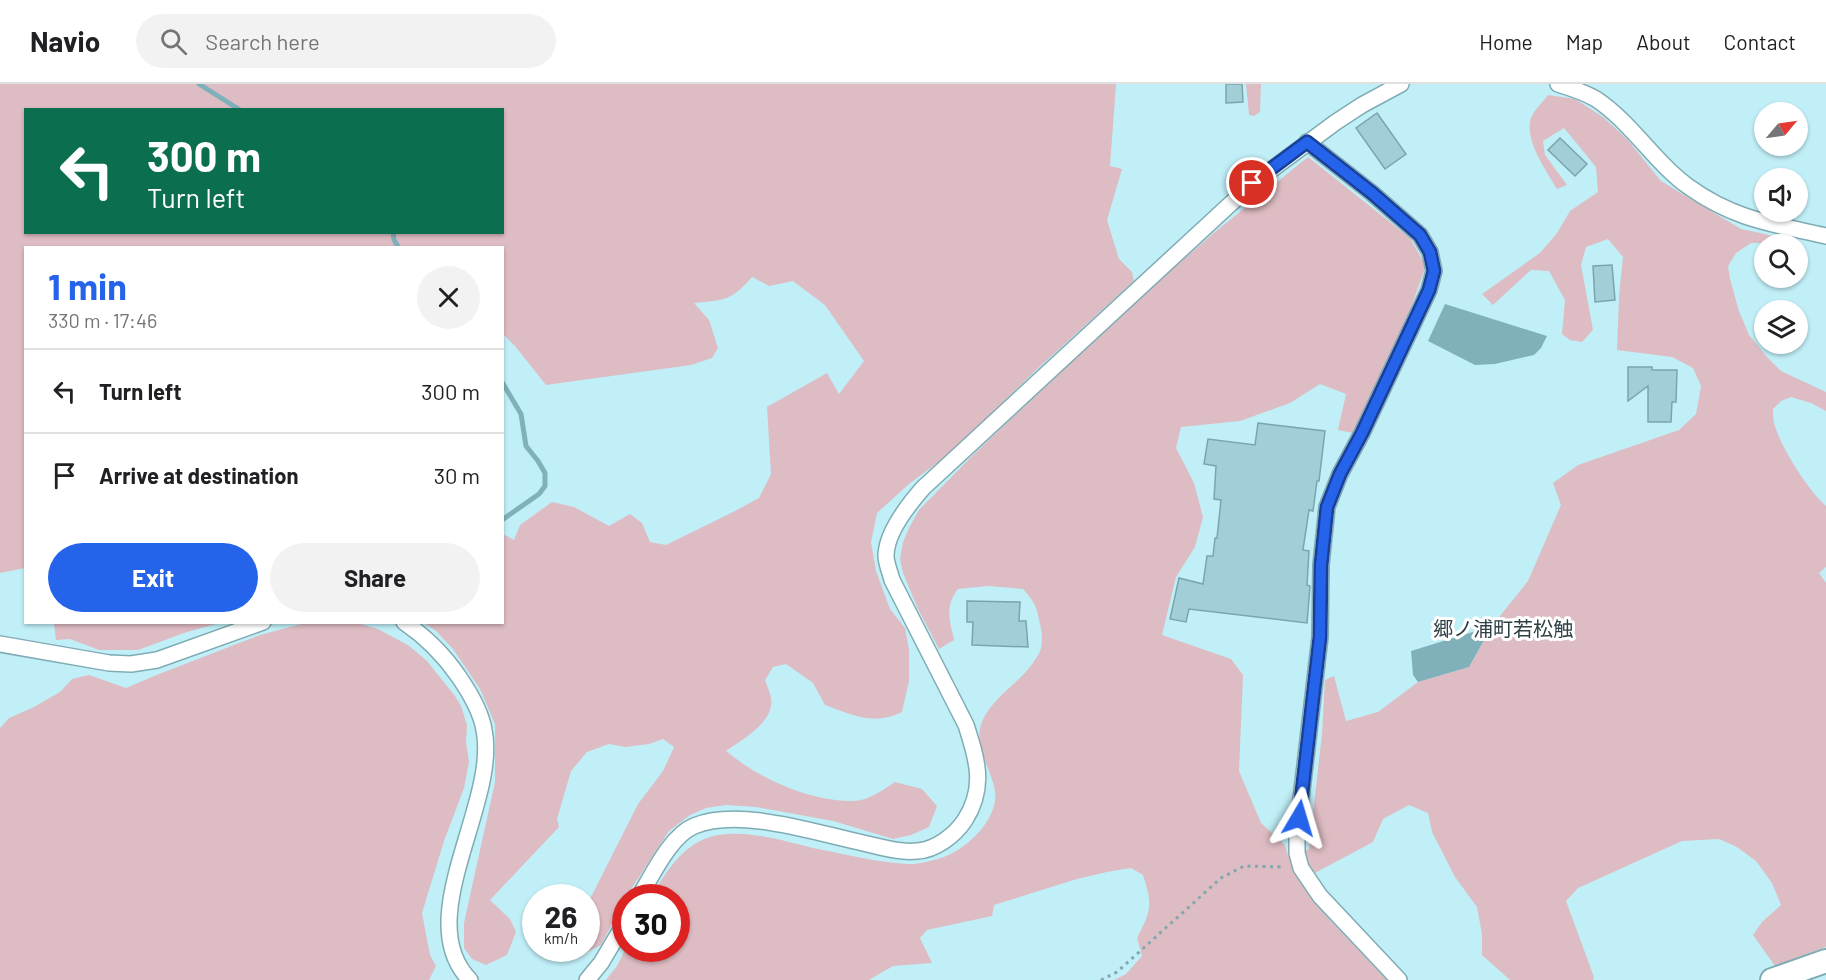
<!DOCTYPE html>
<meta charset="utf-8">
<style>
:root{--surface:#fff;--page:#f2f2f2;--text:#202124;--muted:#757577;--line:#e0e0e0;--accent:#2563eb}
body{margin:0;font-family:Barlow,"Noto Sans JP",sans-serif;background:var(--page);color:var(--text);height:100vh;display:flex;flex-direction:column;font-size:22px;white-space:nowrap}
*{box-sizing:border-box;margin:0}
p{font-size:20px;color:var(--muted)}
.icon{flex:none;width:33px;height:33px;fill:none;stroke:currentColor;stroke-width:2;stroke-linecap:round;stroke-linejoin:round}
.map{position:relative;flex:1;overflow:hidden}
.details{position:absolute;left:24px;top:162px;width:480px;height:378px;display:flex;flex-direction:column;background:var(--surface);border-radius:0px;box-shadow:0 2px 4px #0004}
.details>*{flex:none}
.top-card{position:absolute;left:24px;top:24px;width:480px;height:126px;border-radius:0px;box-shadow:0 2px 4px #0004;background:#0b6e4f;color:#fff;overflow:hidden}
.needle{width:39px;rotate:61deg}
.tools{position:absolute;left:1754px;top:18px;display:grid;gap:12px}
.tools a{display:grid;place-items:center;width:54px;height:54px;border-radius:50%;background:var(--surface);box-shadow:0 2px 4px #0004;font-size:30px}
.speed{position:absolute;left:522px;top:800px;display:flex;gap:12px;font-size:30px;font-weight:700;text-align:center}
.speed>*{display:grid;place-content:center;width:78px;height:78px;border-radius:50%;background:var(--surface);box-shadow:0 2px 4px #0004;line-height:1}
.speed small{font-size:15px;font-weight:400}
.speed .limit{border:9px solid #d22;background:#fff;color:#111}
.pin{position:absolute;display:grid;place-items:center;width:51px;height:51px;color:#fff;margin:-26px;border:3px solid #fff;border-radius:50%;box-shadow:0 2px 6px #0007}
.me{position:absolute;width:66px;margin:-33px;rotate:7deg;stroke-linejoin:round;filter:drop-shadow(0 0 4px #0008)}
.turn{display:flex;align-items:center;gap:21px;height:126px;padding:0 24px;font-size:27px}
.turn .icon{width:78px;height:78px;stroke-width:2.5}
.turn b{display:block;font-size:42px;line-height:51px}
.round{display:grid;place-items:center;flex:none;width:63px;height:63px;border-radius:32px;background:var(--page)}
.head{display:flex;align-items:center;justify-content:space-between;height:102px;padding:0 24px}
h1{font-size:36px;font-weight:700;line-height:45px;color:var(--accent)}
.action{display:flex;gap:12px;margin-top:auto;padding:12px 24px}
.action a{flex:1;height:69px;border-radius:36px;background:var(--accent);color:#fff;font-size:24px;font-weight:700;line-height:69px;text-align:center}
.action a+a{background:var(--page);color:var(--text)}
ul{padding:0;list-style:none}
li{display:flex;align-items:center;gap:18px;height:84px;padding:0 24px;border-top:2px solid var(--line)}
li div{flex:1}
li b{display:block;font-size:22px}
li em{font-style:normal}
header{display:flex;align-items:center;gap:36px;box-sizing:border-box;height:84px;padding:0 30px;background:var(--surface);border-bottom:2px solid var(--line)}
header strong{font-size:28px}
nav{display:flex;gap:33px;margin-inline-start:auto;font-size:21px}
.search{width:420px;height:54px;background:var(--page);display:flex;align-items:center;gap:15px;box-sizing:border-box;padding:0 21px;border-radius:33px;color:var(--muted);font-size:22px}
.map>svg:first-child{display:block}
.green{fill:#debcc3;fill-rule:evenodd}
.water{fill:#80b1ba}
.lines{fill:none;stroke-linecap:round;stroke-linejoin:round}
.stream{stroke:#80b1ba;stroke-width:5}
.building{fill:#a2cfd7;stroke:#79a6ad;stroke-width:1.5}
.street-casing{stroke:#7facb4;stroke-width:18}
.secondary-casing{stroke:#7facb4;stroke-width:26}
.path{stroke:#84a6ad;stroke-width:3;stroke-dasharray:3 4.5;stroke-linecap:butt}
.street{stroke:#fff;stroke-width:15}
.secondary{stroke:#fff;stroke-width:22}
.route-casing{stroke:#184099;stroke-width:15}
.route{stroke:#2563eb;stroke-width:10}
.labels{text-anchor:middle;stroke-width:6;stroke-linejoin:round;paint-order:stroke}
.quarter-label{font-size:20px;fill:#2d3f43;stroke:#fff}
</style>
<header>
<strong>Navio</strong>
<div class="search"><svg class="icon" aria-label="search" viewBox="0 0 24 24"><circle cx="10" cy="10" r="6"/><path d="M15 15l6 6"/></svg>Search here</div>
<nav><a>Home</a><a>Map</a><a>About</a><a>Contact</a></nav>
</header>
<div class="map">
<svg width="1826" height="896" viewBox="0 0 1826 896">
<rect width="100%" height="100%" fill="#c1eff8"/>
<g class="green">
<path d="M 0,0 L 1116,0 L 1110,82 L 1122,85 L 1107,136 L 1119,175 L 1132,188 L 1134,197 L 1036,286 L 953,367 L 909,400 L 877,429 L 871,458 L 876,487 L 890,525 L 905,544 L 909,565 L 909,597 L 902,628 C 873,642 853,631 825,621 L 813,599 L 786,580 L 773,583 L 765,596 C 767,602 770,608 771,614 C 775,638 742,656 726,667 C 758,694 810,718 853,717 C 868,717 883,706 895,698 L 922,705 L 937,722 L 929,743 L 911,751 L 893,755 L 833,737 L 756,723 L 726,721 L 706,724 L 690,731 L 669,747 L 626,813 L 601,861 L 587,868 L 584,864 L 586,864 L 587,821 L 638,720 L 663,687 L 674,663 L 663,655 L 649,660 L 626,663 L 609,660 L 587,668 L 571,687 L 557,735 L 559,743 L 490,816 L 510,835 L 516,848 L 507,871 L 486,881 L 472,875 L 464,864 L 464,839 L 495,698 L 495,640 L 480,605 L 453,565 L 436,547 L 424,539 L 502,538 L 503,450 L 514,456 L 520,441 L 552,418 L 574,423 L 609,442 L 630,430 L 642,439 L 650,458 L 666,461 L 733,428 L 759,414 L 771,390 L 767,323 L 827,289 L 839,310 L 864,277 L 825,221 L 793,197 L 769,202 L 752,193 C 731,217 725,216 694,219 L 709,236 L 718,264 L 712,274 L 691,281 L 546,301 L 515,262 L 503,250 L 502,164 L 26,164 L 25,484 L 0,489 ZM 26,26 L 502,26 L 502,148 L 26,148 Z"/>
<path d="M 1246,0 L 1261,0 L 1260,28 L 1254,32 L 1249,31 Z"/>
<path d="M 1548,11 L 1575,15 L 1603,33 L 1627,55 L 1661,97 L 1741,145 L 1783,154 L 1784,159 L 1751,159 L 1736,169 L 1728,182 L 1730,195 L 1739,227 L 1749,251 L 1767,273 L 1781,287 L 1826,308 L 1826,327 L 1811,319 L 1791,313 L 1781,317 L 1773,325 C 1773,329 1773,334 1774,339 C 1780,362 1808,406 1826,422 L 1826,483 L 1819,489 L 1826,499 L 1826,863 L 1775,882 L 1753,851 L 1762,838 L 1781,821 L 1772,799 L 1756,777 L 1737,763 L 1719,755 L 1682,757 L 1578,804 L 1566,817 L 1594,893 L 1593,896 L 1510,896 L 1482,871 L 1482,850 L 1477,823 L 1455,793 L 1432,748 L 1428,729 L 1409,721 L 1383,735 L 1373,758 L 1300,797 L 1329,835 L 1387,896 L 1114,896 L 1126,890 L 1142,872 L 1137,854 C 1151,826 1153,822 1143,791 L 1131,784 L 1107,788 L 1077,795 L 994,821 L 992,832 L 927,846 L 920,854 L 932,879 L 893,882 L 869,896 L 606,896 L 617,882 L 626,864 L 676,864 L 676,813 L 652,813 C 663,792 677,770 698,758 C 730,740 780,756 813,764 C 844,770 876,778 907,780 C 917,781 929,777 938,775 C 964,768 999,736 995,707 C 992,687 976,666 980,645 C 986,617 1018,601 1033,579 C 1035,575 1039,571 1040,567 C 1043,560 1042,547 1040,540 C 1036,521 1036,520 1023,505 L 988,502 L 958,505 C 944,523 950,536 954,556 L 939,565 L 918,525 L 903,489 L 900,475 L 903,458 L 910,442 L 919,426 L 975,369 L 1143,210 L 1215,148 L 1308,73 L 1410,154 L 1426,182 L 1407,234 L 1353,349 L 1338,346 L 1346,310 L 1320,300 L 1290,319 L 1240,337 L 1181,343 L 1176,364 L 1194,399 L 1203,433 L 1195,463 L 1176,493 L 1162,551 L 1231,575 L 1243,591 L 1239,687 L 1261,739 L 1285,761 L 1288,772 L 1309,765 L 1322,650 L 1325,596 L 1334,592 L 1346,637 L 1378,628 L 1418,598 L 1469,583 L 1492,542 L 1528,497 L 1561,421 L 1553,399 L 1578,381 L 1679,346 L 1696,330 L 1701,302 L 1693,284 L 1672,273 L 1617,266 L 1619,212 L 1623,173 L 1608,155 L 1586,163 L 1581,181 L 1593,246 L 1582,258 L 1570,256 L 1562,250 L 1565,216 L 1549,187 L 1531,186 L 1493,221 L 1482,210 L 1540,169 L 1557,149 L 1570,127 L 1598,108 L 1596,83 L 1564,44 L 1543,57 L 1545,71 L 1567,101 L 1557,105 C 1546,86 1524,56 1531,34 C 1534,26 1543,18 1548,11 Z"/>
<path d="M 54,539 L 54,538 L 219,539 L 184,549 L 138,566 L 99,566 L 70,555 L 56,556 Z"/>
<path d="M 305,539 L 357,539 L 378,545 L 408,561 L 427,577 L 455,612 L 461,622 L 467,641 L 466,658 L 469,678 L 464,704 L 444,757 L 422,829 L 430,871 L 436,882 L 429,896 L 0,896 L 0,644 L 9,634 L 34,623 L 60,608 L 72,595 L 89,591 L 126,604 L 154,592 L 260,551 Z"/>
</g>
<g class="water">
<path d="M 1445,220 L 1547,252 L 1541,264 L 1534,271 L 1495,280 L 1475,281 L 1428,257 Z"/>
<path d="M 1492,542 L 1469,583 L 1418,598 L 1413,591 L 1411,567 Z"/>
</g>
<g class="lines">
<g class="stream">
<path d="M 199,0 L 240,26"/>
<path d="M 393,148 L 394,156 L 399,164"/>
<path d="M 502,298 L 521,330 L 526,362 L 538,377 L 545,389 L 545,402 L 539,410 L 502,436"/>
</g>
</g>
<g class="building">
<path d="M 1226,0 L 1242,0 L 1243,18 L 1226,19 Z"/>
<path d="M 1377,29 L 1406,70 L 1385,85 L 1356,44 Z"/>
<path d="M 1560,54 L 1587,80 L 1575,92 L 1548,66 Z"/>
<path d="M 1612,181 L 1615,216 L 1595,218 L 1593,182 Z"/>
<path d="M 1628,283 L 1652,283 L 1652,286 L 1677,286 L 1676,318 L 1672,318 L 1671,338 L 1648,338 L 1648,302 L 1628,317 Z"/>
<path d="M 1258,339 L 1325,347 L 1319,397 L 1317,397 L 1313,427 L 1309,426 L 1303,466 L 1309,467 L 1307,501 L 1310,502 L 1307,539 L 1189,525 L 1186,538 L 1170,535 L 1179,494 L 1203,500 L 1207,472 L 1213,472 L 1215,454 L 1217,454 L 1221,416 L 1214,415 L 1216,382 L 1204,380 L 1208,355 L 1255,361 Z"/>
<path d="M 967,517 L 1020,518 L 1019,537 L 1026,537 L 1028,563 L 972,561 L 973,538 L 967,538 Z"/>
</g>
<g class="lines">
<g class="street-casing">
<g id="street">
<path d="M 1558,0 C 1571,4 1584,8 1596,15 C 1632,39 1654,78 1689,103 C 1735,136 1774,140 1826,152"/>
<path d="M 1307,58 L 1372,109 L 1420,151 L 1430,168 L 1434,187 L 1429,206 L 1362,349 L 1340,390 L 1327,423 L 1321,481 L 1320,553 L 1297,749 L 1297,769 L 1301,784 L 1320,812 L 1399,896"/>
<path d="M 404,538 C 426,553 444,571 459,593 C 470,609 481,627 484,646 C 499,719 410,836 470,896"/>
<path d="M 0,560 L 109,579 L 131,580 L 157,576 L 263,538"/>
<path d="M 639,813 C 652,792 670,752 694,742 C 739,723 816,749 863,759 C 881,763 899,769 917,767 C 936,766 955,751 965,736 C 986,703 977,675 966,641 L 892,496 C 890,488 886,479 886,472 C 886,449 909,420 923,404 L 1252,100 L 1336,38 L 1362,21 L 1401,0"/>
<path d="M 587,896 L 601,879 L 626,837"/>
</g>
</g>
<g class="secondary-casing">
<path id="secondary" d="M 1772,896 L 1826,877"/>
</g>
<path class="path" d="M 1101,896 L 1117,888 L 1221,794 L 1244,782 L 1284,783"/>
<use href="#street" class="street"/>
<use href="#secondary" class="secondary"/>
</g>
<g class="lines">
<g class="route-casing">
<path id="route" d="M 1252,99 L 1307,58 L 1372,109 L 1420,151 L 1430,168 L 1434,187 L 1429,206 L 1362,349 L 1340,390 L 1327,423 L 1321,481 L 1320,553 L 1299,734"/>
</g>
<use href="#route" class="route"/>
</g>
<g class="labels">
<g class="quarter-label">
<text x="1503" y="552">郷ノ浦町若松触</text>
</g>
</g>
</svg>
<div class="tools">
<a><svg class="needle" viewBox="-14 -14 28 28"><path d="M0-13l5 13h-10z" fill="#e53935"/><path d="M0 13l5-13h-10z" fill="#757577"/></svg></a>
<a><svg class="icon" aria-label="sound" viewBox="0 0 24 24"><path d="M4 9h4l5-4v14l-5-4H4zM17 9q2 3 0 6"/></svg></a>
<a><svg class="icon" aria-label="search" viewBox="0 0 24 24"><circle cx="10" cy="10" r="6"/><path d="M15 15l6 6"/></svg></a>
<a><svg class="icon" aria-label="layers" viewBox="0 0 24 24"><path d="M12 4l9 5-9 5-9-5zM3 14l9 5 9-5"/></svg></a>
</div>
<div class="speed"><div>26<small>km/h</small></div><div class="limit">30</div></div>
<div class="pin" style="left:1252px;top:99px;background:#d93025"><svg class="icon" aria-label="arrive" viewBox="0 0 24 24"><path d="M6 21V4h12l-3 4 3 4H6"/></svg></div>
<svg class="me" style="left:1299px;top:734px" viewBox="-20 -20 40 40"><path d="M0-17L14 15 0 8-14 15z" fill="#2563eb" stroke="#fff" stroke-width="4"/></svg>
<div class="top-card">
<div class="turn"><svg class="icon" aria-label="left" viewBox="0 0 24 24"><path d="M17 20v-9H6M10 6l-5 5 5 5"/></svg><div><b>300 m</b>Turn left</div></div>
</div>
<section class="details">
<div class="head"><div><h1>1 min</h1><p>330 m · 17:46</p></div><a class="round"><svg class="icon" aria-label="close" viewBox="0 0 24 24"><path d="M6 6l12 12M18 6L6 18"/></svg></a></div>
<ul>
<li><svg class="icon" aria-label="left" viewBox="0 0 24 24"><path d="M17 20v-9H6M10 6l-5 5 5 5"/></svg><div><b>Turn left</b></div><em>300 m</em></li>
<li><svg class="icon" aria-label="arrive" viewBox="0 0 24 24"><path d="M6 21V4h12l-3 4 3 4H6"/></svg><div><b>Arrive at destination</b></div><em>30 m</em></li>
</ul>
<div class="action"><a>Exit</a><a>Share</a></div>
</section>
</div>
